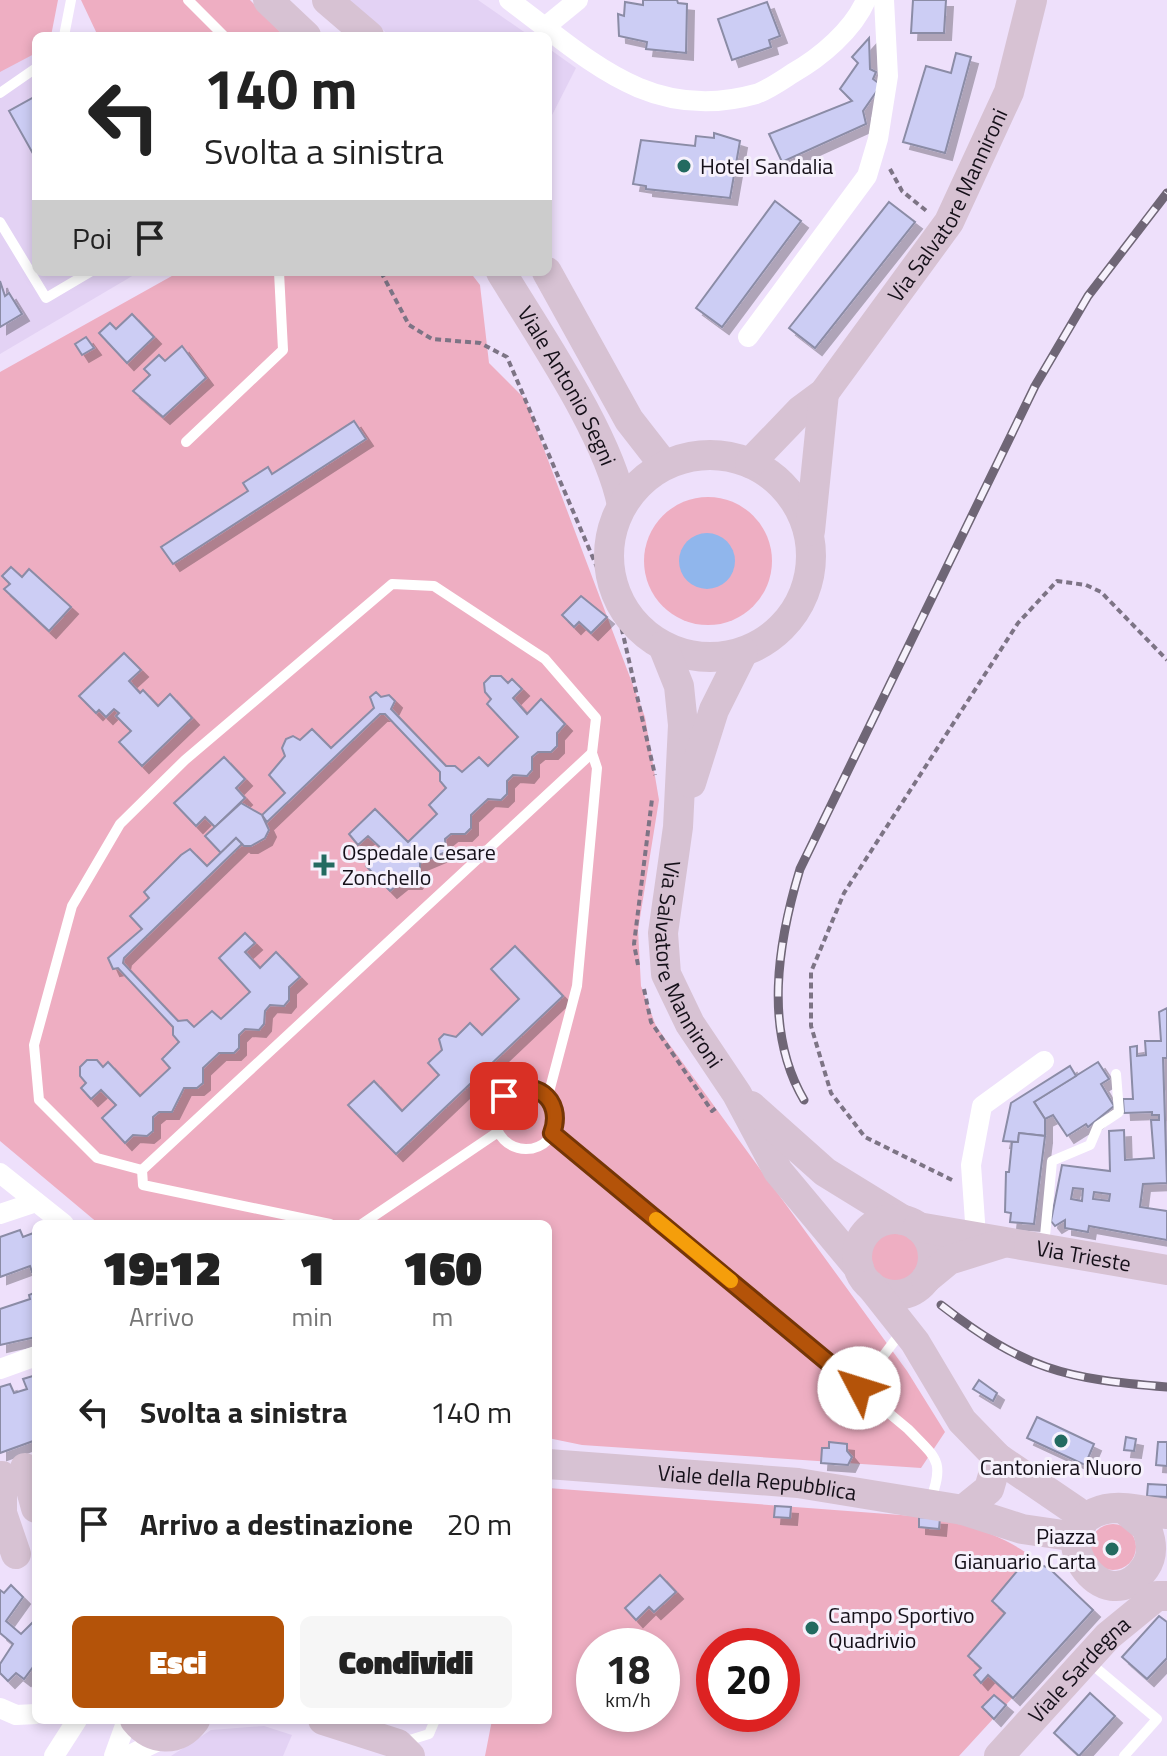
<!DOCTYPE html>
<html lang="it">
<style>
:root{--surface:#fff;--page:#f6f6f6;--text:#222;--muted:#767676;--accent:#b45309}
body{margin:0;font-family:"Titillium Web",sans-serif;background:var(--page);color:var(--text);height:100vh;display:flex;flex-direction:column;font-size:30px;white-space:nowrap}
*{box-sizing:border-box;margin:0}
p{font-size:26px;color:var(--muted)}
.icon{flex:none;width:44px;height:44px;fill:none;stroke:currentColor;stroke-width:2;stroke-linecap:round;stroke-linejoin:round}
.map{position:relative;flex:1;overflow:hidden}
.side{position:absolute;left:32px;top:1220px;width:520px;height:504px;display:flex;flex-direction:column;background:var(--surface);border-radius:12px;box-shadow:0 4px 12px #0003}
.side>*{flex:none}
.banner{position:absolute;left:32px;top:32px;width:520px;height:244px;border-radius:12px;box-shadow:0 4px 12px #0003;background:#fff;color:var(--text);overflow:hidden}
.speed{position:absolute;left:576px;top:1628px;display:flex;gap:16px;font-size:40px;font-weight:700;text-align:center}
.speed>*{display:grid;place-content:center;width:104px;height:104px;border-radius:50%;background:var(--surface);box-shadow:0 4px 12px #0003;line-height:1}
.speed small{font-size:20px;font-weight:400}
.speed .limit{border:12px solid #d22;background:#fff;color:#111}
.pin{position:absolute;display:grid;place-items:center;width:68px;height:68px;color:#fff;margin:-34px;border-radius:16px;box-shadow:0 4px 12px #0006}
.me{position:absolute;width:88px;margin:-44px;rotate:310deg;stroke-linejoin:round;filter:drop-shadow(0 0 6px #0008)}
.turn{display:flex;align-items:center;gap:28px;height:168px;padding:0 40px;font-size:36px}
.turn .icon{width:104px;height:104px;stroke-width:2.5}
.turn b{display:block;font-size:56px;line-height:68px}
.then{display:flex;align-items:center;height:76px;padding:0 40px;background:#0003;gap:16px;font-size:30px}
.eta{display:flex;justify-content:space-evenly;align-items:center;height:136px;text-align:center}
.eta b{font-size:48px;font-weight:800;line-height:56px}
.action{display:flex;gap:16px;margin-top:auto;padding:16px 40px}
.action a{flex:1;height:92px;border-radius:12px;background:var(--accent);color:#fff;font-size:32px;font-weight:800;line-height:92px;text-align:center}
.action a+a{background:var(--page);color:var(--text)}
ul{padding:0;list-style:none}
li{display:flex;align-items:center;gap:24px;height:112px;padding:0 40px}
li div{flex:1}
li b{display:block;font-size:30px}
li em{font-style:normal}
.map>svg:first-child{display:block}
.built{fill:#e3d2f4}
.green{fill:#eeaec2;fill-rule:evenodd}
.water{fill:#90b6ec}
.building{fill:#cccdf4;stroke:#8b8ca6;stroke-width:2;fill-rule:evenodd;filter:url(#shadow)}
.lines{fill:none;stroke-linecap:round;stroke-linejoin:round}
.path{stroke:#7d7485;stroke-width:4;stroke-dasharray:6 4;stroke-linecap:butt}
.lane{stroke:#fff;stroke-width:10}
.street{stroke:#fff;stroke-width:20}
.secondary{stroke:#d7c2d3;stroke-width:30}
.rail-casing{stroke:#6f6676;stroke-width:9}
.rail{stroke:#f6f1fc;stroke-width:6;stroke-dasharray:18;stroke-linecap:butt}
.route-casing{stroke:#753606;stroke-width:20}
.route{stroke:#b45309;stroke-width:14}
.slow{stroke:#f59e0b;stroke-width:14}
.poi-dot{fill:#236a60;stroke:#f6f1fc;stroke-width:3}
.labels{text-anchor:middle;stroke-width:6;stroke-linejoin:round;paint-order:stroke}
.poi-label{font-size:22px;fill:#151019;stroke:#f6f1fc;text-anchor:start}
.street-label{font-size:22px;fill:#151019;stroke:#f6f1fc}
</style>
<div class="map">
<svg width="1167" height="1756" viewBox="0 0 1167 1756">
<defs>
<filter id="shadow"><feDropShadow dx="7" dy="7" stdDeviation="0" flood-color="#0004"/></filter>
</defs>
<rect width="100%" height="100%" fill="#eee0fb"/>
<g class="built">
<path d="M 348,0 L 478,0 L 530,36 L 390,36 Z"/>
<path d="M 36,45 L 36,272 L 139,272 L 0,354 L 0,64 Z"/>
<path d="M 548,48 L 576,68 L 548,123 Z"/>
<path d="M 264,1726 L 292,1735 L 283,1756 L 171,1756 L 211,1730 Z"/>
</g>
<g class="green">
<path d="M 0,0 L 58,0 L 51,36 L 36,36 L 36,53 L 0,72 Z"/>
<path d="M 81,0 L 250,0 L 284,36 L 98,36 Z"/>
<path d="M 179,272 L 470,272 L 480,285 L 489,363 L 525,399 L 645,717 L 659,800 L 638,930 L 641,986 L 656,1026 L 907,1371 L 945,1432 L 921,1468 L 582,1445 L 548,1438 L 548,1224 L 99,1224 L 0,1141 L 0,372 Z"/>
<circle cx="708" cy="561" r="64"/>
<circle cx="895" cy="1256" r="26"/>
<path d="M 548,1488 L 940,1518 C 1014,1536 1039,1558 1093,1610 L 959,1756 L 485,1756 L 492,1720 L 548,1720 ZM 594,1646 L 662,1646 L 662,1714 L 594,1714 ZM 714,1646 L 782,1646 L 782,1714 L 714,1714 Z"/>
<circle cx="1113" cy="1547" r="23"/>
</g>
<circle class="water" cx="707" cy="561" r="28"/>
<g class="building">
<path d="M 643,0 L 677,0 L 678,3 L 687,4 L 686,53 L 646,49 L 647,42 L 619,36 L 618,14 L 624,16 L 625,2 L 643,5 Z"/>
<path d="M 913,0 L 946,0 L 944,33 L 911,33 Z"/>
<path d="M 767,2 L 780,36 L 769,40 L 771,47 L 732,60 L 718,19 Z"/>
<path d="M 869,38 L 870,69 L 876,72 L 873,79 L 881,85 L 863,111 L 866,124 L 782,162 L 769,134 L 852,101 L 840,89 L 858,63 L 852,57 Z"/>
<path d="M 956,53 L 971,57 L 945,153 L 903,142 L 926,66 L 951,73 Z"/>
<path d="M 36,96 L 36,159 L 9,111 Z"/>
<path d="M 714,133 L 740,141 L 730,198 L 646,189 L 646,186 L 633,184 L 641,140 L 695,146 L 696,136 L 714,138 Z"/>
<path d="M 775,201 L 801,221 L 722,327 L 696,308 Z"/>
<path d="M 889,202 L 915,222 L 815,348 L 789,328 Z"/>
<path d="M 0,281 L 5,296 L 9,293 L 22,314 L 0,327 Z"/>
<path d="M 132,314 L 154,337 L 127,363 L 99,333 L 110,323 L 116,329 Z"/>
<path d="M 86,337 L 94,348 L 82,355 L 75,344 Z"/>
<path d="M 182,346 L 206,378 L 163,417 L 133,391 L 150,375 L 144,369 L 159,355 L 165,361 Z"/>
<path d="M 354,421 L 366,439 L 173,564 L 161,547 L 248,491 L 243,483 L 268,467 L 272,474 Z"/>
<path d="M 11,567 L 22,577 L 29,569 L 71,607 L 49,631 L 4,589 L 10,584 L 2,576 Z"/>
<path d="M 581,596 L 607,617 L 591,633 L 579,622 L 574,627 L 562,615 Z"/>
<path d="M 124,653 L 141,670 L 129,681 L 140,693 L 143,690 L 158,706 L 170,694 L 192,718 L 142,766 L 119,742 L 131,731 L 116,716 L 119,713 L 114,709 L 106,717 L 99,710 L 96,713 L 79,696 Z"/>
<path d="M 491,676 L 501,676 L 508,683 L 512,679 L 522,689 L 513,698 L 527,714 L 541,699 L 565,724 L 557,733 L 557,746 L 551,752 L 538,752 L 532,757 L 532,770 L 527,776 L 513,775 L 507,781 L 507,794 L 501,800 L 488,799 L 471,815 L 471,828 L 465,834 L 451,834 L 445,839 L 446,852 L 420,863 L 420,876 L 415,882 L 401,882 L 390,891 L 366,866 L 383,850 L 368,836 L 358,845 L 349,834 L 375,809 L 408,842 L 437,814 L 429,805 L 446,788 L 440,781 L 440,772 L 385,714 L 380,714 L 267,822 L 262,815 L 285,793 L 269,775 L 285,756 L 282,748 L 286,739 L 293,736 L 300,740 L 312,729 L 331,748 L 374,708 L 370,697 L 376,692 L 381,697 L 389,695 L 395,701 L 391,709 L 446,766 L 455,766 L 462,772 L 479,757 L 488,766 L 518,737 L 487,704 L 491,699 L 485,692 L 484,683 Z"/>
<path d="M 224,757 L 245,779 L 236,788 L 245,798 L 215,827 L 205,817 L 196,826 L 174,803 Z"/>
<path d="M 241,803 L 262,815 L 269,830 L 265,838 L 251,846 L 244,846 L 236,838 L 221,853 L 205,836 Z"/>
<path d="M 236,838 L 242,844 L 124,958 L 123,963 L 178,1021 L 187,1020 L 194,1027 L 212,1011 L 221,1019 L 250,992 L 219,958 L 245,933 L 255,943 L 245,952 L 260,968 L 276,952 L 300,977 L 289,987 L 289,1000 L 284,1006 L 270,1005 L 265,1011 L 264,1024 L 259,1030 L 245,1029 L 239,1035 L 239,1048 L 234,1053 L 219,1053 L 203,1068 L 203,1083 L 197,1088 L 184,1088 L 172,1112 L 159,1112 L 153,1117 L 153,1131 L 147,1136 L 133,1135 L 125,1143 L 102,1118 L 116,1105 L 101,1090 L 91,1099 L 81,1088 L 86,1083 L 80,1076 L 80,1067 L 87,1060 L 97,1060 L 103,1067 L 108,1062 L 140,1096 L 170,1068 L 162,1059 L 179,1042 L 173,1035 L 173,1027 L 118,968 L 113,969 L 108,958 L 142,929 L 130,916 L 149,898 L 144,892 L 181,855 L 190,849 L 207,866 Z"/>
<path d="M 515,946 L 563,996 L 396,1154 L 348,1105 L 374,1081 L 402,1111 L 439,1075 L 428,1063 L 442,1050 L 439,1039 L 444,1034 L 456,1037 L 470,1023 L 482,1035 L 519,999 L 491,969 Z"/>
<path d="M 1167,1008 L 1167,1058 L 1163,1058 L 1167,1183 L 1143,1184 L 1140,1207 L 1167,1211 L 1167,1240 L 1089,1226 L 1088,1232 L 1065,1228 L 1065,1220 L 1055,1226 L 1051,1221 L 1062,1165 L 1110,1171 L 1109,1131 L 1124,1130 L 1125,1160 L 1154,1158 L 1151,1120 L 1159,1120 L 1159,1115 L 1152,1115 L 1152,1112 L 1124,1113 L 1123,1099 L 1133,1099 L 1130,1047 L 1137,1046 L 1137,1056 L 1146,1055 L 1145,1041 L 1161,1041 L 1159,1012 ZM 1073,1188 L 1083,1189 L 1082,1201 L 1071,1199 ZM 1094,1192 L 1110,1194 L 1109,1201 L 1093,1199 Z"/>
<path d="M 1098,1062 L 1109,1079 L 1101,1084 L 1114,1106 L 1088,1127 L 1086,1124 L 1067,1136 L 1053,1115 L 1045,1119 L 1034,1102 Z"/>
<path d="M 1070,1066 L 1076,1076 L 1034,1102 L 1045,1119 L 1045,1136 L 1019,1133 L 1018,1142 L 1003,1141 L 1011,1103 Z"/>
<path d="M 1019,1133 L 1045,1136 L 1034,1224 L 1010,1222 L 1011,1213 L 1005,1212 L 1006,1172 L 1009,1172 L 1012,1142 L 1018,1142 Z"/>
<path d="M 20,1230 L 23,1237 L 36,1232 L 36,1271 L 32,1272 L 30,1266 L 0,1277 L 0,1237 Z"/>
<path d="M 36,1292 L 36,1337 L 0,1345 L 0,1309 L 30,1299 L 29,1295 Z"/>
<path d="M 36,1375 L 36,1440 L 0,1453 L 0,1387 L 10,1384 L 14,1393 L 27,1389 L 23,1379 Z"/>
<path d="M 979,1380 L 997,1393 L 993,1401 L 973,1389 Z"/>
<path d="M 1037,1417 L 1094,1444 L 1085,1465 L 1027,1438 Z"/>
<path d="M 1126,1437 L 1136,1439 L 1134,1451 L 1124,1450 Z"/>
<path d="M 829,1442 L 847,1444 L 847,1451 L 852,1457 L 848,1465 L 821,1463 L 822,1448 L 829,1448 Z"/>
<path d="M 1158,1442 L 1167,1442 L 1167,1466 L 1156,1465 Z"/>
<path d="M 1148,1484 L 1167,1485 L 1167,1497 L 1147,1496 Z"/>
<path d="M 775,1506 L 791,1507 L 790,1518 L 774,1517 Z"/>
<path d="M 919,1517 L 940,1518 L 939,1529 L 919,1527 Z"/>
<path d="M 1031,1561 L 1049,1568 L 1093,1610 L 1013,1698 L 988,1675 L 981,1683 L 974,1675 L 981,1668 L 968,1656 L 1005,1613 L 992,1601 L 1023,1564 Z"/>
<path d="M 660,1575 L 676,1592 L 654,1612 L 649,1607 L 636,1620 L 625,1608 Z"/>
<path d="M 11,1585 L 23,1597 L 6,1621 L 21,1634 L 36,1619 L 36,1670 L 33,1667 L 24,1679 L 16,1673 L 8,1681 L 0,1673 L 0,1664 L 13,1644 L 0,1633 L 0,1590 L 4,1593 Z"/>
<path d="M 1159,1616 L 1167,1622 L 1167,1658 L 1147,1679 L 1122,1657 Z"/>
<path d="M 1090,1693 L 1115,1716 L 1079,1756 L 1054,1733 Z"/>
<path d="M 994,1695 L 1006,1705 L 994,1719 L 982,1707 Z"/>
</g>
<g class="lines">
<g class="path">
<path d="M 890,169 L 902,191 L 929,213"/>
<path d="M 381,272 L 409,325 L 432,339 L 480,343 L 507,357 L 620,621 L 655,775"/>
<path d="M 638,965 L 634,944 L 652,799"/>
<path d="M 644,989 L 651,1022 L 712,1111 L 716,1108"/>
<path d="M 952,1180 L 865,1137 L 831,1093 L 811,1026 L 811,972 L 844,893 L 1018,623 L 1057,581 L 1086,585 L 1101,592 L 1167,660"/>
</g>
<g class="lane">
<path d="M 188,0 L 224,36"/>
<path d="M 64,36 L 71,0"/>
<path d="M 0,93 L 36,68"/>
<path d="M 0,222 L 46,298 L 90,272"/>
<path d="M 186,442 L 283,350 L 279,272"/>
<circle cx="526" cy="1118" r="31"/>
<path d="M 552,1133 L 908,1429 C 937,1459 945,1460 930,1502"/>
<path d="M 142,1170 L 97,1158 L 39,1100 L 34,1045 L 72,906 L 120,824 L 185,760 L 392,584 L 434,586 L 545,659 L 596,718 L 592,753 L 597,768 L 577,986 L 548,1096"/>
<path d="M 142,1170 L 592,753"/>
<path d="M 142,1170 L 143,1185 L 330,1224"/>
<path d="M 362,1224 L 498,1132"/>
<path d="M 1044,1247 L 1052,1161 L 1090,1145 L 1098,1126 L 1119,1112 L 1116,1074"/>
<path d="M 859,1388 L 902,1331"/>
<path d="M 1089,1662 L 1157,1719 L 1124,1756"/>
<path d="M 400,1743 L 429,1734 L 435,1720"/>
</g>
<g class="street">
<path d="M 509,0 C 587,57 649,124 756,94 C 768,90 782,80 793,73 C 821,57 853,30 866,0"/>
<path d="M 545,27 L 578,0"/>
<path d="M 748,337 L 867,176 L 878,139 L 888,76 L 884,0"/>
<path d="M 0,1173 L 64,1224"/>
<path d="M 0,1214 L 36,1202"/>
<path d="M 976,1236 L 971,1165 L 982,1106 L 1044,1061"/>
<path d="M 0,1369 L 36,1356"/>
<path d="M 0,1708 L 16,1715 L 36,1714"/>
<path d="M 54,1756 L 77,1720"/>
<path d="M 114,1756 L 127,1720"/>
<path d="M 128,1756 L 164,1738"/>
</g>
<g class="secondary">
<path d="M 268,0 L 306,36"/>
<path d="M 327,0 L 369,36"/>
<path id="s1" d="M 501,272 C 539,335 608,434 622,505"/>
<path d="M 547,272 L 629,420 L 664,465"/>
<circle cx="710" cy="556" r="101"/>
<path id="s2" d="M 750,463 L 801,410 L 824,393 L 949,222 L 1009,92 L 1032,0"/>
<path d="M 810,531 L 824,393"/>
<path id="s3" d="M 663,646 L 679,686 L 683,725 L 678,827 L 663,933 L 666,974 L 690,1024 L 737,1094 L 778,1171 L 859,1268"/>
<path d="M 691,783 L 714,710 L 743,652"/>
<path d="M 751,1106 L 825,1172 L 903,1220"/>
<circle cx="895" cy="1257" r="38"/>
<path id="s4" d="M 918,1227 L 1167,1270"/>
<path d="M 926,1279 L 949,1260 L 1000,1244"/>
<path d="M 870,1285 L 915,1342 L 962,1421 L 998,1458 L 1076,1511 L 1081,1527"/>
<path id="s5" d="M 548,1464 L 798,1483 L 963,1510 L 1022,1529 L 1077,1537"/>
<path d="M 25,1468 L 36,1508"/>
<path d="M 2,1476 L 2,1513 L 16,1554"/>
<path d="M 963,1510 L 989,1489 L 998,1458"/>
<path d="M 1125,1510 L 1146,1527 C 1152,1541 1154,1555 1145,1568 C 1104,1627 1036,1524 1106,1509 C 1124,1505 1148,1512 1167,1514"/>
<path d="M 135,1720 C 152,1741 178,1743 195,1720"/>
<path d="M 323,1720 L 398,1744 L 410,1756"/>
<path id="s6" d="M 999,1756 L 1108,1636 L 1157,1596 L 1167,1596"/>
</g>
<g class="rail-casing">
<g id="rail">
<path d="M 804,1100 C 763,1030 778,942 800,869 L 1035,386 L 1088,296 L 1167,193"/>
<path d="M 941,1305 C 1024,1369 1064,1379 1167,1387"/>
</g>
</g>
<use href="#rail" class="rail"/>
</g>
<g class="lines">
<g class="route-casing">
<path id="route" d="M 504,1096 C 532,1075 565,1099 552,1133 L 859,1388"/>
</g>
<use href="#route" class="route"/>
<path class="slow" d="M 656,1219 L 731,1281"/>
</g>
<g class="poi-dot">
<circle cx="684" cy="166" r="8"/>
<path d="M320 853h8v8h8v8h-8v8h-8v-8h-8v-8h8z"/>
<circle cx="1061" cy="1441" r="8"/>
<circle cx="1112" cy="1549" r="8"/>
<circle cx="812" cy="1628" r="8"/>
</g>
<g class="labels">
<g class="poi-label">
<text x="700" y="174">Hotel Sandalia</text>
<text x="342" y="860">Ospedale Cesare<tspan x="342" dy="25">Zonchello</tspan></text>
<text x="1061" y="1475" text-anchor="middle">Cantoniera Nuoro</text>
<text x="1096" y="1544" text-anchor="end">Piazza<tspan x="1096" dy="25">Gianuario Carta</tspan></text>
<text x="828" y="1623">Campo Sportivo<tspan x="828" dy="25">Quadrivio</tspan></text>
</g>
<g class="street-label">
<text dy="8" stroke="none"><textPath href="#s2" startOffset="328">Via Salvatore Mannironi</textPath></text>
<text dy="8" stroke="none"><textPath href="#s1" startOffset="132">Viale Antonio Segni</textPath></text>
<text dy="8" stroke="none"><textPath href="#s3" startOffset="328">Via Salvatore Mannironi</textPath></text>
<text dy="8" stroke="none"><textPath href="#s4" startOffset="168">Via Trieste</textPath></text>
<text dy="8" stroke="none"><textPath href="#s5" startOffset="210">Viale della Repubblica</textPath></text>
<text dy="8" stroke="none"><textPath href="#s6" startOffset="118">Viale Sardegna</textPath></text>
</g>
</g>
</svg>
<div class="speed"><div>18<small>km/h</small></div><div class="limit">20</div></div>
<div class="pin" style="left:504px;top:1096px;background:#d93025"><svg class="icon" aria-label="arrive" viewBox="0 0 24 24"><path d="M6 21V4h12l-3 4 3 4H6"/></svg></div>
<svg class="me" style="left:859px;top:1388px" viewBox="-20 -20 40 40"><circle r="19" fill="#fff"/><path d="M0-13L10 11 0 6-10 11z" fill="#b45309"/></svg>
<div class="banner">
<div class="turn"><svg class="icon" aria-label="left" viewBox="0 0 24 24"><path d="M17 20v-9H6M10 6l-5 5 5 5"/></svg><div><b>140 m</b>Svolta a sinistra</div></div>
<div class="then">Poi<svg class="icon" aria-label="arrive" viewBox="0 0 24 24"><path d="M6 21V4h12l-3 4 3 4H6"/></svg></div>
</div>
<section class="side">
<div class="eta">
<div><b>19:12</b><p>Arrivo</p></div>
<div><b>1</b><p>min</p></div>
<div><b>160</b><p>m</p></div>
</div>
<ul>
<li><svg class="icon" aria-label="left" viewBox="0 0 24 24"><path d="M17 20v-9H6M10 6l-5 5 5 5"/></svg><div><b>Svolta a sinistra</b></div><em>140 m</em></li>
<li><svg class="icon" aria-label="arrive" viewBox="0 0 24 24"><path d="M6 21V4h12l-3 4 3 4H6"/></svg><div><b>Arrivo a destinazione</b></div><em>20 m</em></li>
</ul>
<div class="action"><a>Esci</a><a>Condividi</a></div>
</section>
</div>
